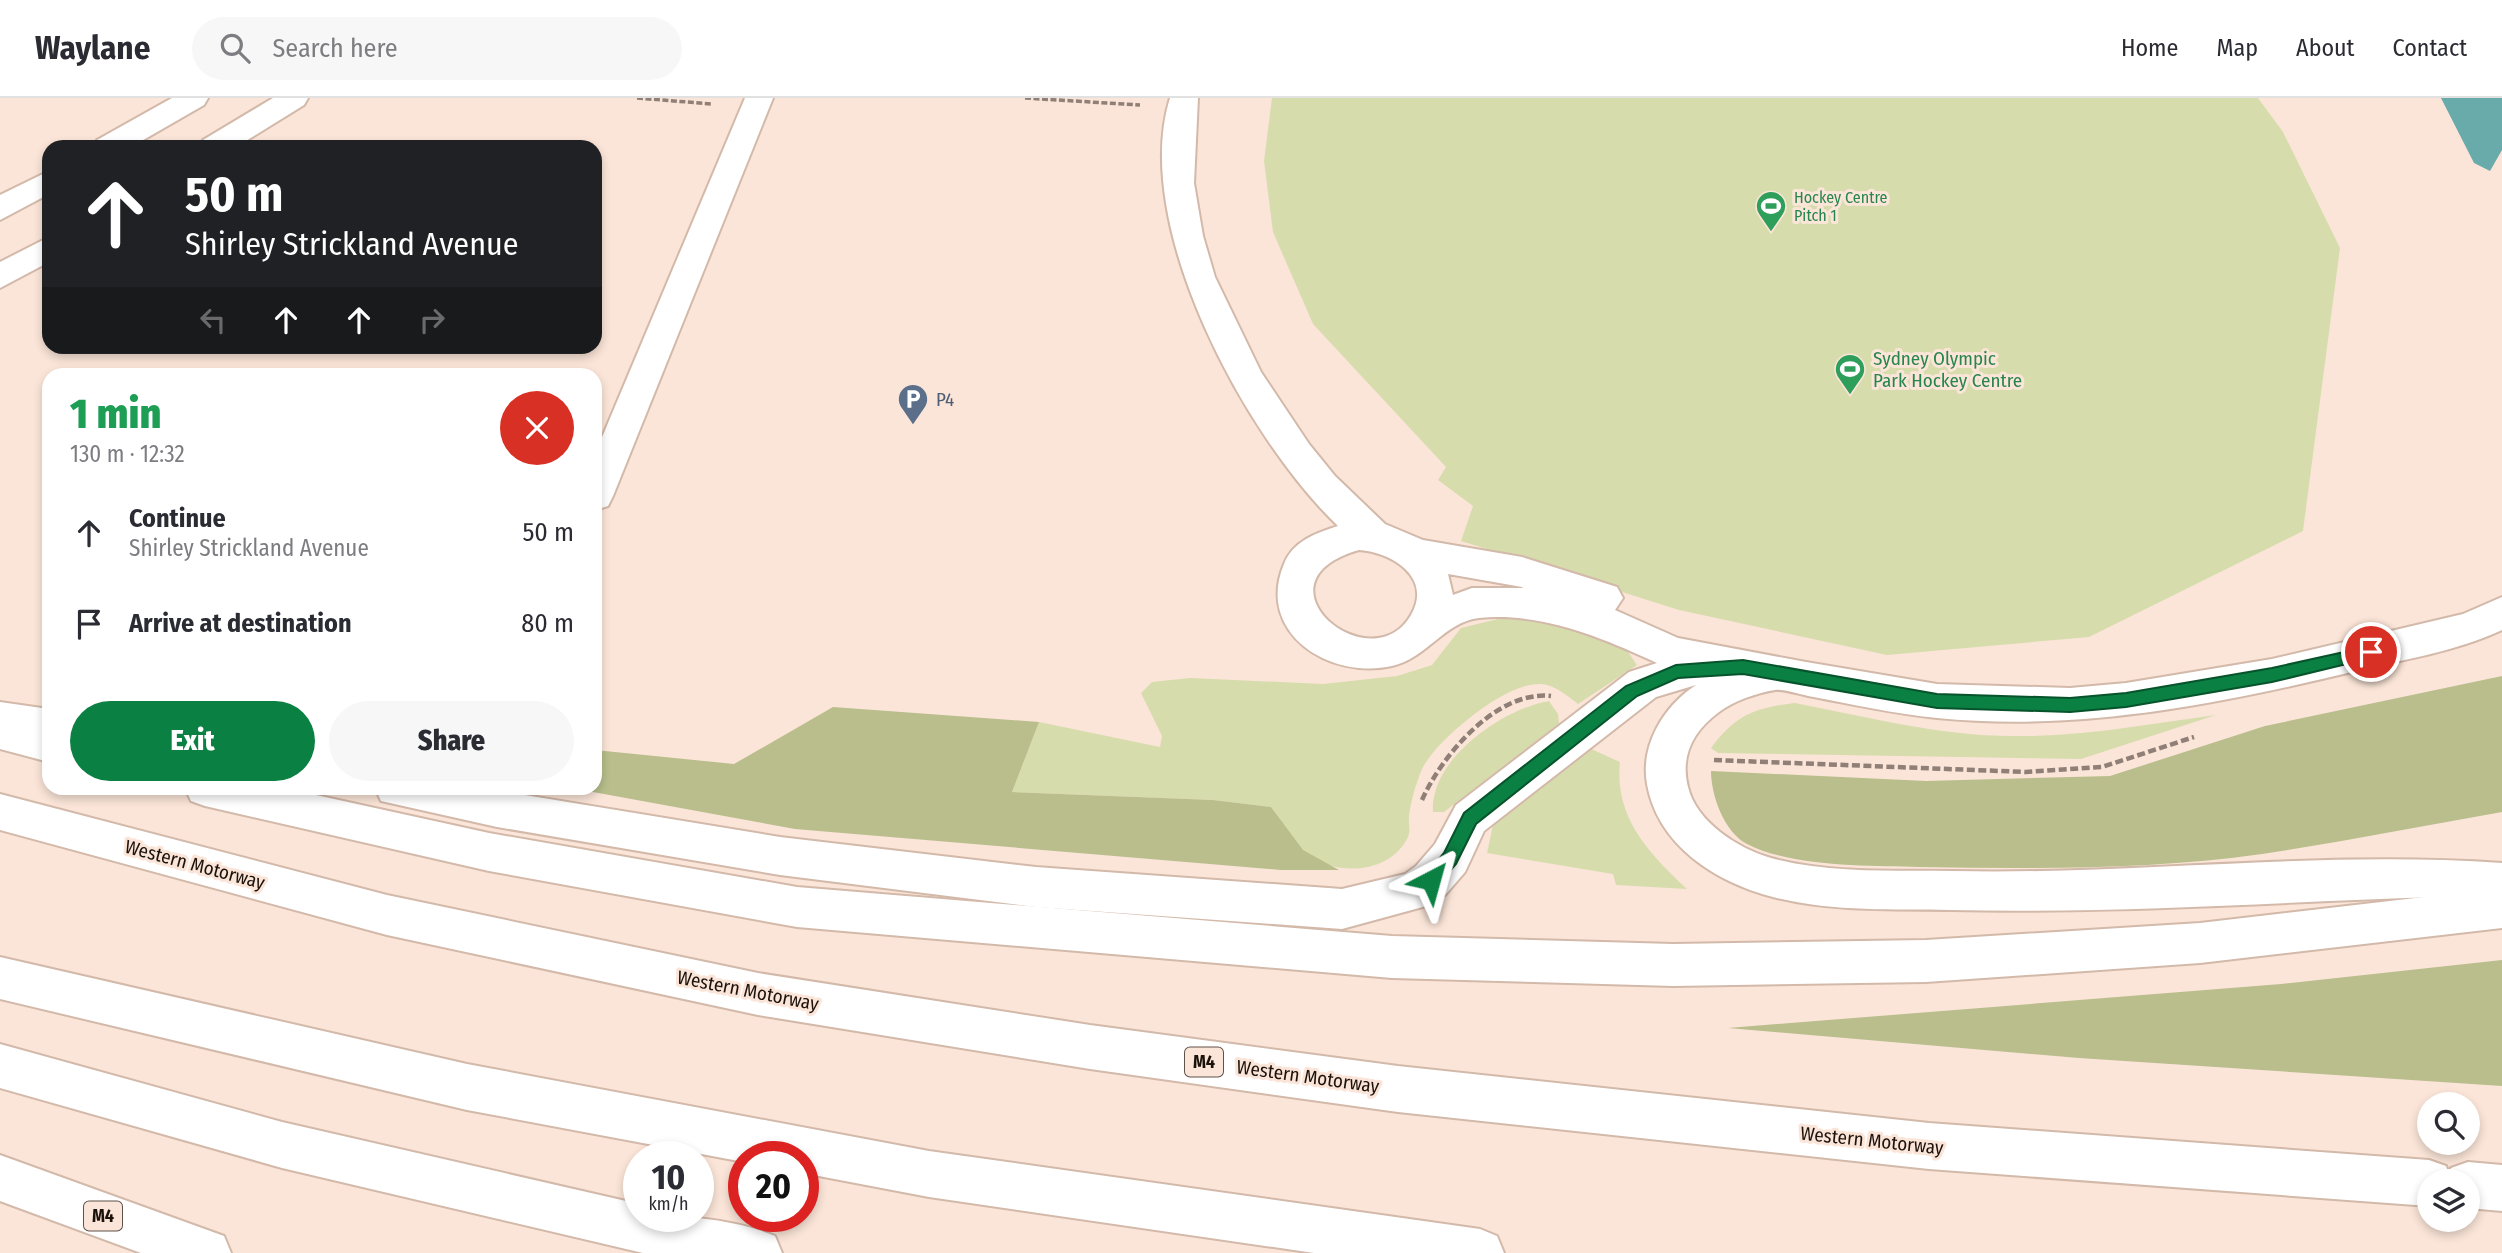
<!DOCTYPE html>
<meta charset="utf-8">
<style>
:root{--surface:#fff;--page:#f7f7f7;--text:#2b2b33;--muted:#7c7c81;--line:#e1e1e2;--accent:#0b8043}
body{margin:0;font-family:"Fira Sans Condensed",sans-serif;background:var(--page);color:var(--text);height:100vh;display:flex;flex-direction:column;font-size:26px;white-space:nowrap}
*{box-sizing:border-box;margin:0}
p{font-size:23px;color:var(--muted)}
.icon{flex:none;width:38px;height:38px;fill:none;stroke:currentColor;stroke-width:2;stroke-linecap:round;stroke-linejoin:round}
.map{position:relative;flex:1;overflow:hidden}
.details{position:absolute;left:42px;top:270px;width:560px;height:427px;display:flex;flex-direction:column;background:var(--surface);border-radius:21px;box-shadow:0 4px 10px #0003}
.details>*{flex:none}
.banner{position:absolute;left:42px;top:42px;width:560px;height:214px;border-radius:21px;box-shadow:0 4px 10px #0003;background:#202124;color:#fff;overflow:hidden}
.fabs{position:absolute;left:2417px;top:994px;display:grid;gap:14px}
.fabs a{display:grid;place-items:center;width:63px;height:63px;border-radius:50%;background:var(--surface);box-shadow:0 4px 10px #0003;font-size:35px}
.speed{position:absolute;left:623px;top:1043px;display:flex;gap:14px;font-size:35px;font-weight:700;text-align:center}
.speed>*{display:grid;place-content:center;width:91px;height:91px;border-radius:50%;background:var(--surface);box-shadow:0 4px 10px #0003;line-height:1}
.speed small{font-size:18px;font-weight:400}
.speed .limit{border:10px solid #d22;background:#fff;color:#111}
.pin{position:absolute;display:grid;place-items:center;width:60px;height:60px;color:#fff;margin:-30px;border:4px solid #fff;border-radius:50%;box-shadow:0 2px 7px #0007}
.me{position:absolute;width:77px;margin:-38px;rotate:39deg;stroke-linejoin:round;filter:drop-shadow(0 0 5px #0008)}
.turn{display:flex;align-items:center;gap:24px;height:147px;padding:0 28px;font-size:32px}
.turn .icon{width:91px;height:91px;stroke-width:2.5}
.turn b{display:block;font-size:49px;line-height:60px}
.lanes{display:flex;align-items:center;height:66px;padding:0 28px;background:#0003;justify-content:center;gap:35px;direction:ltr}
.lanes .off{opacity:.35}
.round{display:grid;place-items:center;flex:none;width:74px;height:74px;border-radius:37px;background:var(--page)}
.overview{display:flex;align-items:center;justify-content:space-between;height:119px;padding:0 28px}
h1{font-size:42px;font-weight:800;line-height:52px;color:#1e9e55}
.primary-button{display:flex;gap:14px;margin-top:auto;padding:14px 28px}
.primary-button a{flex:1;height:80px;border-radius:42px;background:var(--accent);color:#fff;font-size:28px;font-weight:800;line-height:80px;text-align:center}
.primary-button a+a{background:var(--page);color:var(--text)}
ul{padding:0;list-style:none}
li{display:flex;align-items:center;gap:21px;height:91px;padding:0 28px}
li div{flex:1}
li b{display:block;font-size:26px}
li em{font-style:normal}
header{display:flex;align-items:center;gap:42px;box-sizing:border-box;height:98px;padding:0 35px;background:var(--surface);border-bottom:2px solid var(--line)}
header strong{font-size:33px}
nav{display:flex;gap:38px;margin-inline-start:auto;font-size:24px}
.search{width:490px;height:63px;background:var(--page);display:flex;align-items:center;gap:18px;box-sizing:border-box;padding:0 24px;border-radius:38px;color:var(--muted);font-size:26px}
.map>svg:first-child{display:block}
.green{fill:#d7dcad}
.forest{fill:#b9be8c}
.water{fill:#69aaab}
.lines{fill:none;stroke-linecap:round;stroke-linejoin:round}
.minor-casing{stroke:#d3b9a9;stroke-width:4}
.highway-casing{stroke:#d3b9a9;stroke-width:4}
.path-far1{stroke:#8f7f76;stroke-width:3.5;stroke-dasharray:6 2.5;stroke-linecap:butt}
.path{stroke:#8f7f76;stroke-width:4.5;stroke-dasharray:8 3.5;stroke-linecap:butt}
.minor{fill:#fff;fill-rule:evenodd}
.highway{fill:#fff;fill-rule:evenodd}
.route{fill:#0b8043;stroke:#07532c;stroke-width:2}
.labels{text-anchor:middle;stroke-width:6;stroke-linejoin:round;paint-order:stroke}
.far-leisure-label{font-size:16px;fill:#27864d;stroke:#fbe5d8;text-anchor:start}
.shield{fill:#fbe5d8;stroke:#5e5149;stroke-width:2}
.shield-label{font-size:18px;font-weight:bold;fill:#1b120c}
.leisure-label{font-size:19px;fill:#27864d;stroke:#fbe5d8;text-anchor:start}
.service-label{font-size:19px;fill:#4e5e75;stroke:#fbe5d8;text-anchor:start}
.street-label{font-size:19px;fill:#1b120c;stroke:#fbe5d8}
</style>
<header>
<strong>Waylane</strong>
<div class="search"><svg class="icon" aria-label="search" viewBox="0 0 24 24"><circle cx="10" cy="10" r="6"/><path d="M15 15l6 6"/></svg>Search here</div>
<nav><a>Home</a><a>Map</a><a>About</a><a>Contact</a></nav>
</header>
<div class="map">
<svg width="2502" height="1155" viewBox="0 0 2502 1155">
<rect width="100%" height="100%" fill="#fbe5d8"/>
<g class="green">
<path d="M 1272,0 L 2258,0 L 2283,34 L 2340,150 L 2303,433 L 2089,539 L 1887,557 L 1679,512 L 1461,443 L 1473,408 L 1438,382 L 1446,369 L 1313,226 L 1273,134 L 1264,63 Z"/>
<path d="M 1506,519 C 1537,520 1574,520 1603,532 C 1617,537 1629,555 1637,567 L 1578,606 C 1566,597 1555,587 1541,586 C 1507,583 1436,642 1422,671 C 1416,685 1411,703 1409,718 C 1408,724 1411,733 1408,739 C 1390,777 1332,780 1302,752 C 1291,741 1281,722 1271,709 L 1213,702 L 1012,694 L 1039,624 L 1160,649 L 1162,638 L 1141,595 L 1152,584 L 1190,580 L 1323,586 L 1397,578 L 1432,567 L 1461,530 Z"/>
<path d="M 1549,603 L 1558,616 L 1559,626 L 1444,714 L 1433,714 C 1429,662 1502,611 1549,603 Z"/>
<path d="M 1795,605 C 1867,619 1940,638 2013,638 C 2081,639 2149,626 2216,617 L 2081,661 L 1718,655 L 1711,650 C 1736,617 1754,610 1795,605 Z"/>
<path d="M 1589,650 L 1620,664 C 1614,720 1650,756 1687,791 L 1616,787 L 1613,776 L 1487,755 L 1493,727 L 1514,706 Z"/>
</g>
<g class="forest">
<path d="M 2502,578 L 2502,714 C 2422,728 2342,744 2262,756 C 2149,772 2033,771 1919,769 C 1870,768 1791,769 1747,746 C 1724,734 1711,697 1711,673 L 1926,683 L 2110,678 L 2265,628 Z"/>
<path d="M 833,609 L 1039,624 L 1012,694 L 1213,702 L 1271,709 L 1303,752 L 1339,772 L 1281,772 L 795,731 L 571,690 L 595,690 L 595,652 L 734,666 Z"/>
<path d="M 2502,862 L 2502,988 L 2079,960 L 1728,930 L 2281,886 Z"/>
</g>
<path class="water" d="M 2441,0 L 2502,0 L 2502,52 L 2490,73 L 2474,65 Z"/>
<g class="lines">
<g class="minor-casing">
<g id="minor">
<path d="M 172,0 L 208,0 L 204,7 L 131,49 L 93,49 L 97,42 Z"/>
<path d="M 273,0 L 308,0 L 304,7 L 236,49 L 199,49 L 203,42 Z"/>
<path d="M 745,0 L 773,0 L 613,398 L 608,408 L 595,412 L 595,356 Z"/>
<path d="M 1170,0 L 1198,0 L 1194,85 L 1203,138 L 1215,179 L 1261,274 L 1309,346 L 1335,378 L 1385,426 L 1423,442 L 1522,459 L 1617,489 L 1623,500 L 1615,512 L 1678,540 L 1806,564 L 1937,586 L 2070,590 L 2126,585 L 2272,561 L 2463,516 L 2502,499 L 2502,532 C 2457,553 2407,561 2360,572 C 2221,606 2081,634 1937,620 C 1895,616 1851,606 1808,598 C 1798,596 1784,591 1775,592 C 1756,595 1734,603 1719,614 C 1693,633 1680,658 1688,689 C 1696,724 1739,751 1771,760 C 1830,776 1893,772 1953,773 C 2136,777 2320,752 2502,765 L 2502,805 L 2437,799 C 2275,804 2113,816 1951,812 C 1892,811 1831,814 1773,799 C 1716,784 1658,748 1647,686 C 1640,647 1664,608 1696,587 L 1656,599 L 1484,733 L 1465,774 L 1446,796 L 1430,807 L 1342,831 L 1036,809 L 780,777 L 497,729 L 381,703 L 375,690 L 482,690 L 780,739 L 1036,769 L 1342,791 L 1405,776 L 1416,768 L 1435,746 L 1456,707 L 1629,574 L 1657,565 C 1601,539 1541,514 1479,520 C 1444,524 1426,561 1392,568 C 1330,582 1255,535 1284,466 C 1293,443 1316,435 1338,428 C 1247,341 1130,128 1170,0 ZM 1359,452 C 1391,454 1433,479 1411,517 C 1371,586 1247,484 1359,452 ZM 1448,476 L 1522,489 L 1523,490 L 1472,490 L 1453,497 Z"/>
<path d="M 49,73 L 49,96 L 0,122 L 0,97 Z"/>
<path d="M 49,139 L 49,164 L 0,190 L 0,164 Z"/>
<path d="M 0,604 L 49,611 L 49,645 L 0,638 Z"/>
</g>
</g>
<g class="highway-casing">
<g id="highway">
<path d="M 0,617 L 49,630 L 49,664 L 0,651 Z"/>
<path d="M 185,690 L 284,690 L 489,735 L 797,789 L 1392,838 L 1673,846 L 1926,842 L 2200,825 L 2502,790 L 2502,830 L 2200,865 L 1926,884 L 1673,888 L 1392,880 L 797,829 L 489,773 L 205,708 L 191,703 Z"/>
<path d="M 0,696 L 387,797 L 758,875 L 1090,927 L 1398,968 L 1929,1025 L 2429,1062 L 2446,1068 L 2449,1076 L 2451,1070 L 2468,1064 L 2502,1067 L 2502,1113 L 2468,1110 L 2468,1083 L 2429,1083 L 2429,1108 L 1929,1071 L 1398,1014 L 1090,971 L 758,917 L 387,837 L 0,732 Z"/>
<path d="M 0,859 L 467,966 L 929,1053 L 1480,1131 L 1497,1138 L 1504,1155 L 1314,1155 L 929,1099 L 803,1075 L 803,1059 L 744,1059 L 744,1064 L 467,1012 L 0,901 Z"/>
<path d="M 0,946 L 282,1024 L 639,1106 L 639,1118 C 685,1118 731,1120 775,1138 L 782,1155 L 643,1155 L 282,1070 L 0,990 Z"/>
<path d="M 0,1057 L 224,1138 L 231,1155 L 141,1155 L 0,1103 Z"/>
</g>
</g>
<g class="path-far1">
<path d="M 637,0 L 712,6"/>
<path d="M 1025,0 L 1140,7"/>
</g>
<g class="path">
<path d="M 1714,662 L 2026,674 L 2102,669 L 2194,639"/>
<path d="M 1422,702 C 1442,657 1497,592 1551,598"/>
</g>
<use href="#minor" class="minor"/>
<use href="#highway" class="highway"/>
</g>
<path class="route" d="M 2371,548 L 2379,554 L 2376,559 L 2272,584 L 2126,609 L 2070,614 L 1937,610 L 1743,576 L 1678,580 L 1637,598 L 1476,726 L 1456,766 L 1437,788 L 1431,790 L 1422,782 L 1444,755 L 1464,715 L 1626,588 L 1676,567 L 1743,562 L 1937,596 L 2070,600 L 2126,595 L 2272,570 Z"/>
<defs>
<g id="stadium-pin" transform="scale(1.575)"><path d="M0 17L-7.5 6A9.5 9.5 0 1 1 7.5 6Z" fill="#2e9e5b" stroke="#fbe5d8"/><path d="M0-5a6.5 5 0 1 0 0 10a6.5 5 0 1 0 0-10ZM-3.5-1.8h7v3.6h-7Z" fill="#fff"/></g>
<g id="parking-pin" transform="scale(1.575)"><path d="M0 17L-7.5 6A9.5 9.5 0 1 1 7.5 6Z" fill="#5c6f8a" stroke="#fbe5d8"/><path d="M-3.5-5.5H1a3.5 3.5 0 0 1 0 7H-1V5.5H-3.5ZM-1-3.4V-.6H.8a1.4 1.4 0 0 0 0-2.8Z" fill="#fff"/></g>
</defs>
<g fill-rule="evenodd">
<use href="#stadium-pin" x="1771" y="108"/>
<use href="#stadium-pin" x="1850" y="271"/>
<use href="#parking-pin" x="913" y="301"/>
</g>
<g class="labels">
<g class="far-leisure-label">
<text x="1794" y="105">Hockey Centre<tspan x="1794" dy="18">Pitch 1</tspan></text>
</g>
<g class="shield">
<rect x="1185" y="949.5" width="38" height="29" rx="5"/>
<rect x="84" y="1103.5" width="38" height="29" rx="5"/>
</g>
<g class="shield-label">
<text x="1204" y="970">M4</text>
<text x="103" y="1124">M4</text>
</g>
<g class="leisure-label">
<text x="1873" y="267">Sydney Olympic<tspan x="1873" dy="22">Park Hockey Centre</tspan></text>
</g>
<g class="service-label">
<text x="936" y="308">P4</text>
</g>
<g class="street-label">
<text transform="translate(195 766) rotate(15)" y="7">Western Motorway</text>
<text transform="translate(748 892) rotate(11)" y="7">Western Motorway</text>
<text transform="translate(1308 978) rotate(8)" y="7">Western Motorway</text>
<text transform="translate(1872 1042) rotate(6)" y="7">Western Motorway</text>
</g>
</g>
</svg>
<div class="fabs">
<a><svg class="icon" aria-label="search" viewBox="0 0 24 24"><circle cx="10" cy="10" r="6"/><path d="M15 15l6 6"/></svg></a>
<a><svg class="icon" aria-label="layers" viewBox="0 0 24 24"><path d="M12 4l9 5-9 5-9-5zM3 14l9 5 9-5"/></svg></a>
</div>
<div class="speed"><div>10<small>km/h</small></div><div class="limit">20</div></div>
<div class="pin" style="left:2371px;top:554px;background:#d93025"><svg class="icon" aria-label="arrive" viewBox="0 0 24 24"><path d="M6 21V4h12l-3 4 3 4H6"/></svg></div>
<svg class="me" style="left:1431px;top:782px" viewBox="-20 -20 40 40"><path d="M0-17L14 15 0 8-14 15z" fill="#0b8043" stroke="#fff" stroke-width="4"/></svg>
<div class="banner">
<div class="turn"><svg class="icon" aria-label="ahead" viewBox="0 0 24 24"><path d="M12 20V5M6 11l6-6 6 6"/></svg><div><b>50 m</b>Shirley Strickland Avenue</div></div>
<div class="lanes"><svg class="icon off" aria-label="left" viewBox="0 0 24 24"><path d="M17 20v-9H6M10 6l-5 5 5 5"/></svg><svg class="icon" aria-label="ahead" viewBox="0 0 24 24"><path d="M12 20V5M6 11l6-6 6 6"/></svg><svg class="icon" aria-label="ahead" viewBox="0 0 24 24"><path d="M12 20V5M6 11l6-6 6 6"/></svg><svg class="icon off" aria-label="right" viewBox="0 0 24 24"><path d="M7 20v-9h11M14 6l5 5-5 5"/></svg></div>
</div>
<section class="details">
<div class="overview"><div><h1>1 min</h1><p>130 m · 12:32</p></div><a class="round" style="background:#d93025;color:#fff"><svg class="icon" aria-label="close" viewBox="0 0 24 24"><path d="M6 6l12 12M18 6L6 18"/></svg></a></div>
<ul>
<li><svg class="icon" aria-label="ahead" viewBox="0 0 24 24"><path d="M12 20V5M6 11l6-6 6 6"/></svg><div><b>Continue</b><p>Shirley Strickland Avenue</p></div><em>50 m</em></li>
<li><svg class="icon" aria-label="arrive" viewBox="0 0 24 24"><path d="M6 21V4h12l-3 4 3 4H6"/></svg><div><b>Arrive at destination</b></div><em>80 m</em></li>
</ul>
<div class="primary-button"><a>Exit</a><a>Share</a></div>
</section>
</div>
